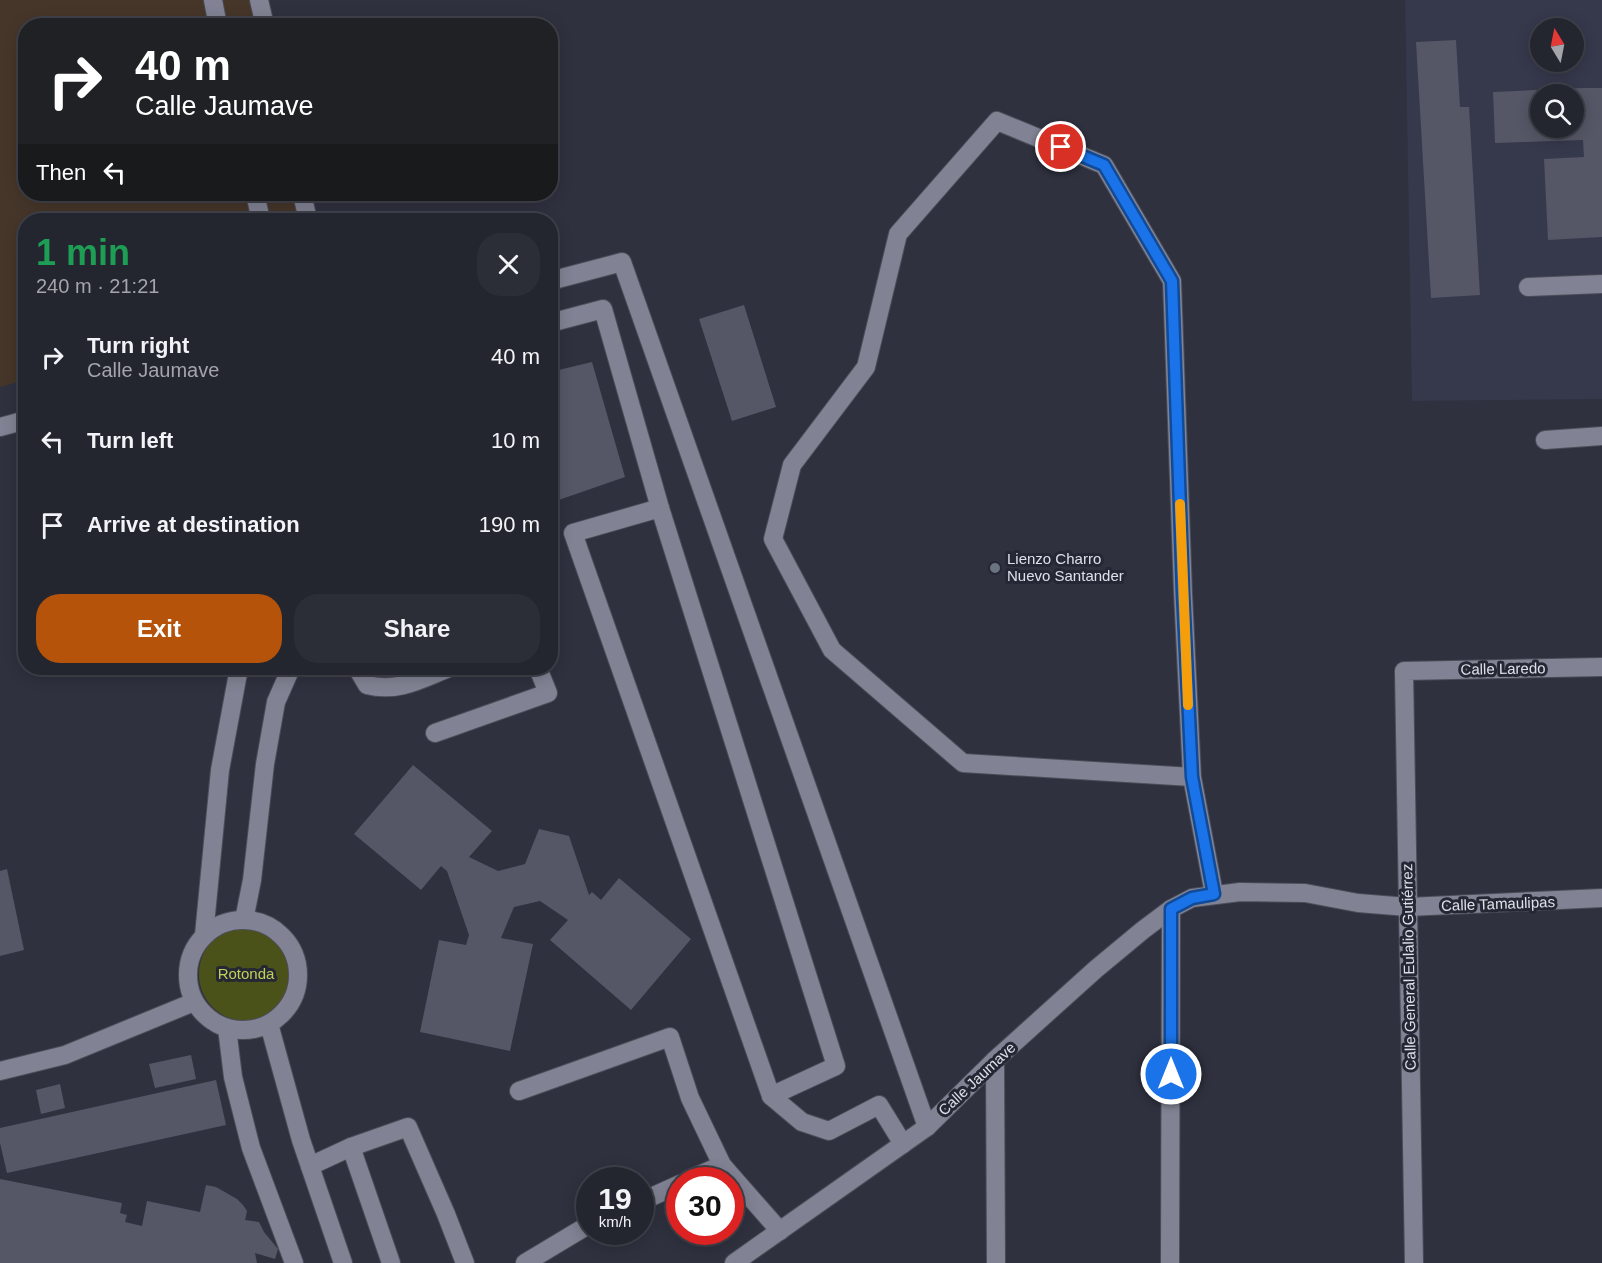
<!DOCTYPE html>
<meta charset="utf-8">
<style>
:root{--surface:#23252f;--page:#2b2d37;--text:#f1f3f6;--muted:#a3a5aa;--line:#40424b;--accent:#b45309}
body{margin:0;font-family:Arial,sans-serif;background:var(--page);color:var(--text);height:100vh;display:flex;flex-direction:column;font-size:22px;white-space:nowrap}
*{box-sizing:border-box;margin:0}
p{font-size:20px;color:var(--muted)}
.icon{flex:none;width:33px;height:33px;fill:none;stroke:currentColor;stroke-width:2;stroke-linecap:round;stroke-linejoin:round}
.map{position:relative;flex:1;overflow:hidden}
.details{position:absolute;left:18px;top:213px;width:540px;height:462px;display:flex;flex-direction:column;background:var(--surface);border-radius:24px;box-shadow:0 3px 15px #0003,0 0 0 2px var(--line)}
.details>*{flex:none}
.guide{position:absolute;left:18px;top:18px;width:540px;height:183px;border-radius:24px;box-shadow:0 3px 15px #0003,0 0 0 2px var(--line);background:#202124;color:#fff;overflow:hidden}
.needle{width:39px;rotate:350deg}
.tools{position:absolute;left:1530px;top:18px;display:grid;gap:12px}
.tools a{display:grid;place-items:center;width:54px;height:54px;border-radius:50%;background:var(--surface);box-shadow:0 3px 15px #0003,0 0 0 2px var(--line);font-size:30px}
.speed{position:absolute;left:576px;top:1167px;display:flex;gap:12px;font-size:30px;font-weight:700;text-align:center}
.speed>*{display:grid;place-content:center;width:78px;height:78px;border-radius:50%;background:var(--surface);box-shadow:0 3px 15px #0003,0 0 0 2px var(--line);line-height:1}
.speed small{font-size:15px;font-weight:400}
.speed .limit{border:9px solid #d22;background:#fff;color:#111}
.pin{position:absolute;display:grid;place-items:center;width:51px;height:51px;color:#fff;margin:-26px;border:3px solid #fff;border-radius:50%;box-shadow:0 2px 6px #0007}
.me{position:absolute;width:66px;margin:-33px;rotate:0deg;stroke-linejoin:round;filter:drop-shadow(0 0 4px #0008)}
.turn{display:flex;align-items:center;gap:21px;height:126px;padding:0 18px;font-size:27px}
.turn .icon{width:78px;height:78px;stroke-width:2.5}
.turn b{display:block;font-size:42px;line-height:51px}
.then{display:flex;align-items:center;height:57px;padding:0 18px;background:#0003;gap:12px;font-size:22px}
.round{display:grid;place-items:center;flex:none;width:63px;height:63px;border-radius:24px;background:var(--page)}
.head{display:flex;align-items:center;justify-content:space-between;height:102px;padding:0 18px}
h1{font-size:36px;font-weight:700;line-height:45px;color:#1e9e55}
.button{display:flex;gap:12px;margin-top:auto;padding:12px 18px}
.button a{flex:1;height:69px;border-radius:24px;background:var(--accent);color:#fff;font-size:24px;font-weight:700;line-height:69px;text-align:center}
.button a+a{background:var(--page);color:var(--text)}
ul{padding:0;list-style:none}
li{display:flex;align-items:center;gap:18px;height:84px;padding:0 18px}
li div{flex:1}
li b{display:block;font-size:22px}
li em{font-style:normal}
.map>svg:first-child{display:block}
.commercial{fill:#46362a}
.built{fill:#36384c;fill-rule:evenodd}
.green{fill:#4b5219}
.building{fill:#555766;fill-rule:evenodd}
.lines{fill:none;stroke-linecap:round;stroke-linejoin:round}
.minor-casing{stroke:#4b4d58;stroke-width:20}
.minor{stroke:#818394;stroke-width:18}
.route-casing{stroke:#114b97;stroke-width:15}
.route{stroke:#1a73e8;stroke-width:10}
.slow{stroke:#f59e0b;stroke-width:10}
.worship-dot{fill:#6b7280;stroke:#252734;stroke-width:2}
.labels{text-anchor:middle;stroke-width:6;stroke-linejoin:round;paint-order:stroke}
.poi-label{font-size:15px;fill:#dee0e9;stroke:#252734;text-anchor:start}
.street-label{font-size:15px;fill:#dee0e9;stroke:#252734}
.park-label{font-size:15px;fill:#c2d153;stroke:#252734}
</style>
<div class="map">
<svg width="1602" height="1263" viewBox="0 0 1602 1263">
<rect width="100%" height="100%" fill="#2f313f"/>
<path class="commercial" d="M 0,0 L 253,0 L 260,25 L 26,26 L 26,194 L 306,194 L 314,220 L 26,220 L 25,380 L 0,387 Z"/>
<path class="built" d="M 1405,0 L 1602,0 L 1602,399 L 1412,401 ZM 1540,28 L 1574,28 L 1574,62 L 1540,62 ZM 1540,94 L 1574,94 L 1574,128 L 1540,128 Z"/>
<circle class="green" cx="246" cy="974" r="47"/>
<g class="building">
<path d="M 1456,40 L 1460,107 L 1469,107 L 1480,295 L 1431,298 L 1416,42 Z"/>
<path d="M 1582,88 L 1602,88 L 1602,237 L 1548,240 L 1544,159 L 1584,157 L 1583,140 L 1495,143 L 1493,92 ZM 1540,94 L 1574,94 L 1574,128 L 1540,128 Z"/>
<path d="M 744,305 L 776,407 L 732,421 L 699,319 Z"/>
<path d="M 592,362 L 625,477 L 550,503 L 550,372 Z"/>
<path d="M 413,765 L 492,831 L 469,857 L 498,871 L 525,864 L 539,829 L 569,836 L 589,895 L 592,892 L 601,900 L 619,878 L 691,939 L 631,1010 L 550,940 L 568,920 L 540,901 L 514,907 L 501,938 L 533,944 L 510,1051 L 420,1032 L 439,940 L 466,945 L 469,935 L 447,871 L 441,866 L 421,890 L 354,834 Z"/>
<path d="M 7,869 L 24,950 L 0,956 L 0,871 Z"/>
<path d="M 191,1055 L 196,1079 L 155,1088 L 149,1064 Z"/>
<path d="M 216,1080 L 226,1125 L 7,1173 L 0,1143 L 0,1128 Z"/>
<path d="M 60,1084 L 65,1108 L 41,1114 L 36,1090 Z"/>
<path d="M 0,1179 L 122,1203 L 120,1213 L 127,1215 L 125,1222 L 142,1226 L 147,1201 L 200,1212 L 206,1185 L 216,1187 L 237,1199 L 243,1205 L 247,1211 L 245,1220 L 259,1222 L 264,1232 L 278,1249 L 275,1259 L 255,1253 L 257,1263 L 0,1263 Z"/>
</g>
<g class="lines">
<g class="minor-casing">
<g id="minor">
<path d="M 213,0 L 218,26"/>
<path d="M 259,0 L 265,26"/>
<path d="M 255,194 L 261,220"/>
<path d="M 302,194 L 308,220"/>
<path d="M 550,281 L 622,262 L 927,1127"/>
<path d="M 1528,287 L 1602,284"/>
<path d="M 550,323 L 603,309 L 660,508 L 836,1066 L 771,1096"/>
<path d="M 0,427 L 26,420"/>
<path d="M 1545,440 L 1602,436"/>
<path d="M 660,508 L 573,533 L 771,1096 L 802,1122 L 829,1131 L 879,1105 L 903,1144"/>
<path d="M 357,668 L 367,685 C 398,693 421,679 449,668"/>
<path d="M 435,733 L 548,693 L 538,668"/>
<path d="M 1192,777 L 963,763 L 832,650 L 773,539 L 792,465 L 866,367 L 898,234 L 997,121 L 1104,165 L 1172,281 L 1183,593 L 1192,777 L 1214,894"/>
<circle cx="243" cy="975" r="55"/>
<path d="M 244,920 L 252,880 L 265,764 L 276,702 L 291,668"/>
<path d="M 204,935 L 220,770 L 239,668"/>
<path d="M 269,1024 L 301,1140 L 343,1263"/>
<path d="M 227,1028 L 233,1077 L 251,1148 L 294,1263"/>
<path d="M 995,1060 L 996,1263"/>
<path d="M 0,1071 L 65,1055 L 194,1002"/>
<path d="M 519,1091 L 670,1037 L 690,1098 L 722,1165 L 780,1231"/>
<path d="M 351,1147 L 391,1263"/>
<path d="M 310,1166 L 351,1147 L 408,1127 L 446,1214 L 465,1263"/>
<path d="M 688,1180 L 722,1165"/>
<path d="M 640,1202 L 680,1184"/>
<path d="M 525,1263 L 590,1224"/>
<path d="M 734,1263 L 927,1127 L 995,1060 L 1096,969 L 1143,930 L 1171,909 L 1192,898 L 1240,892 L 1305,893 L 1358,903 L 1408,907 L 1602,898"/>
<path d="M 1170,1263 L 1171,909"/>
<path d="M 1414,1263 L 1404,671 L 1602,667"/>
</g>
</g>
<use href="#minor" class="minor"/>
</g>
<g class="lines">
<g class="route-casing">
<path id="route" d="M 1061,147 L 1104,165 L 1172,281 L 1183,593 L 1192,777 L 1214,894 L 1192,898 L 1171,909 L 1171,1074"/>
</g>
<use href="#route" class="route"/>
<path class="slow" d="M 1180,504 L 1188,705"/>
</g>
<circle class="worship-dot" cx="995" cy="568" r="6"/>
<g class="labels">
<g class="poi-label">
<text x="1007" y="564">Lienzo Charro<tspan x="1007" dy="17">Nuevo Santander</tspan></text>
</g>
<g class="street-label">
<text transform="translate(1503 669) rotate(-1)" y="5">Calle Laredo</text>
<text transform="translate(1498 904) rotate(-2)" y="5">Calle Tamaulipas</text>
<text transform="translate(1409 967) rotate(-91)" y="5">Calle General Eulalio Gutiérrez</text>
<text transform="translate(977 1079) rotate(-43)" y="5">Calle Jaumave</text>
</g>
<g class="park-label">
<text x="246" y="979">Rotonda</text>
</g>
</g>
</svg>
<div class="tools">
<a><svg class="needle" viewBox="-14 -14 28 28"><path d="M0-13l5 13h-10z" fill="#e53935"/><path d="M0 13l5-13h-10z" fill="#a3a5aa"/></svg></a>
<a><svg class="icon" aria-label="search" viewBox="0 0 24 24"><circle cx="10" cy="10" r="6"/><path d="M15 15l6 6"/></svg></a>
</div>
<div class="speed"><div>19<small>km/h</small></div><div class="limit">30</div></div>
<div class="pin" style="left:1061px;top:147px;background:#d93025"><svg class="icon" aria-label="arrive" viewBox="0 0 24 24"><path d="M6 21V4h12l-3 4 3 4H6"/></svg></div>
<svg class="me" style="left:1171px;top:1074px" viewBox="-20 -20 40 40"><circle r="17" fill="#1a73e8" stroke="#fff" stroke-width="3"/><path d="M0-11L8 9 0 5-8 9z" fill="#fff"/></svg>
<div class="guide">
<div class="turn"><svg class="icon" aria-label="right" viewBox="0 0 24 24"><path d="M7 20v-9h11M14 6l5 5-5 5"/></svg><div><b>40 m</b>Calle Jaumave</div></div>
<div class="then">Then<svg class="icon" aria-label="left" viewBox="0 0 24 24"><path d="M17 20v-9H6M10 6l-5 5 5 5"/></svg></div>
</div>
<section class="details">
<div class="head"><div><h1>1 min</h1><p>240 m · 21:21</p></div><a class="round"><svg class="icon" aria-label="close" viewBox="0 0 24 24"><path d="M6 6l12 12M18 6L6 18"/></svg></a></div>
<ul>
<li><svg class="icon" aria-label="right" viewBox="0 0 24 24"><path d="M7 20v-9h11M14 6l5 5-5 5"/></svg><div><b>Turn right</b><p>Calle Jaumave</p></div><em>40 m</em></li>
<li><svg class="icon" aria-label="left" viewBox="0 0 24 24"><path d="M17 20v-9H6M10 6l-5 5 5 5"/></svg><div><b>Turn left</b></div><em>10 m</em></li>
<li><svg class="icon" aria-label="arrive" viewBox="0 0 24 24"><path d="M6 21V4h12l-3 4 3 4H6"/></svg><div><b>Arrive at destination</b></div><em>190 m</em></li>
</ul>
<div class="button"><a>Exit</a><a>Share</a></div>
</section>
</div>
